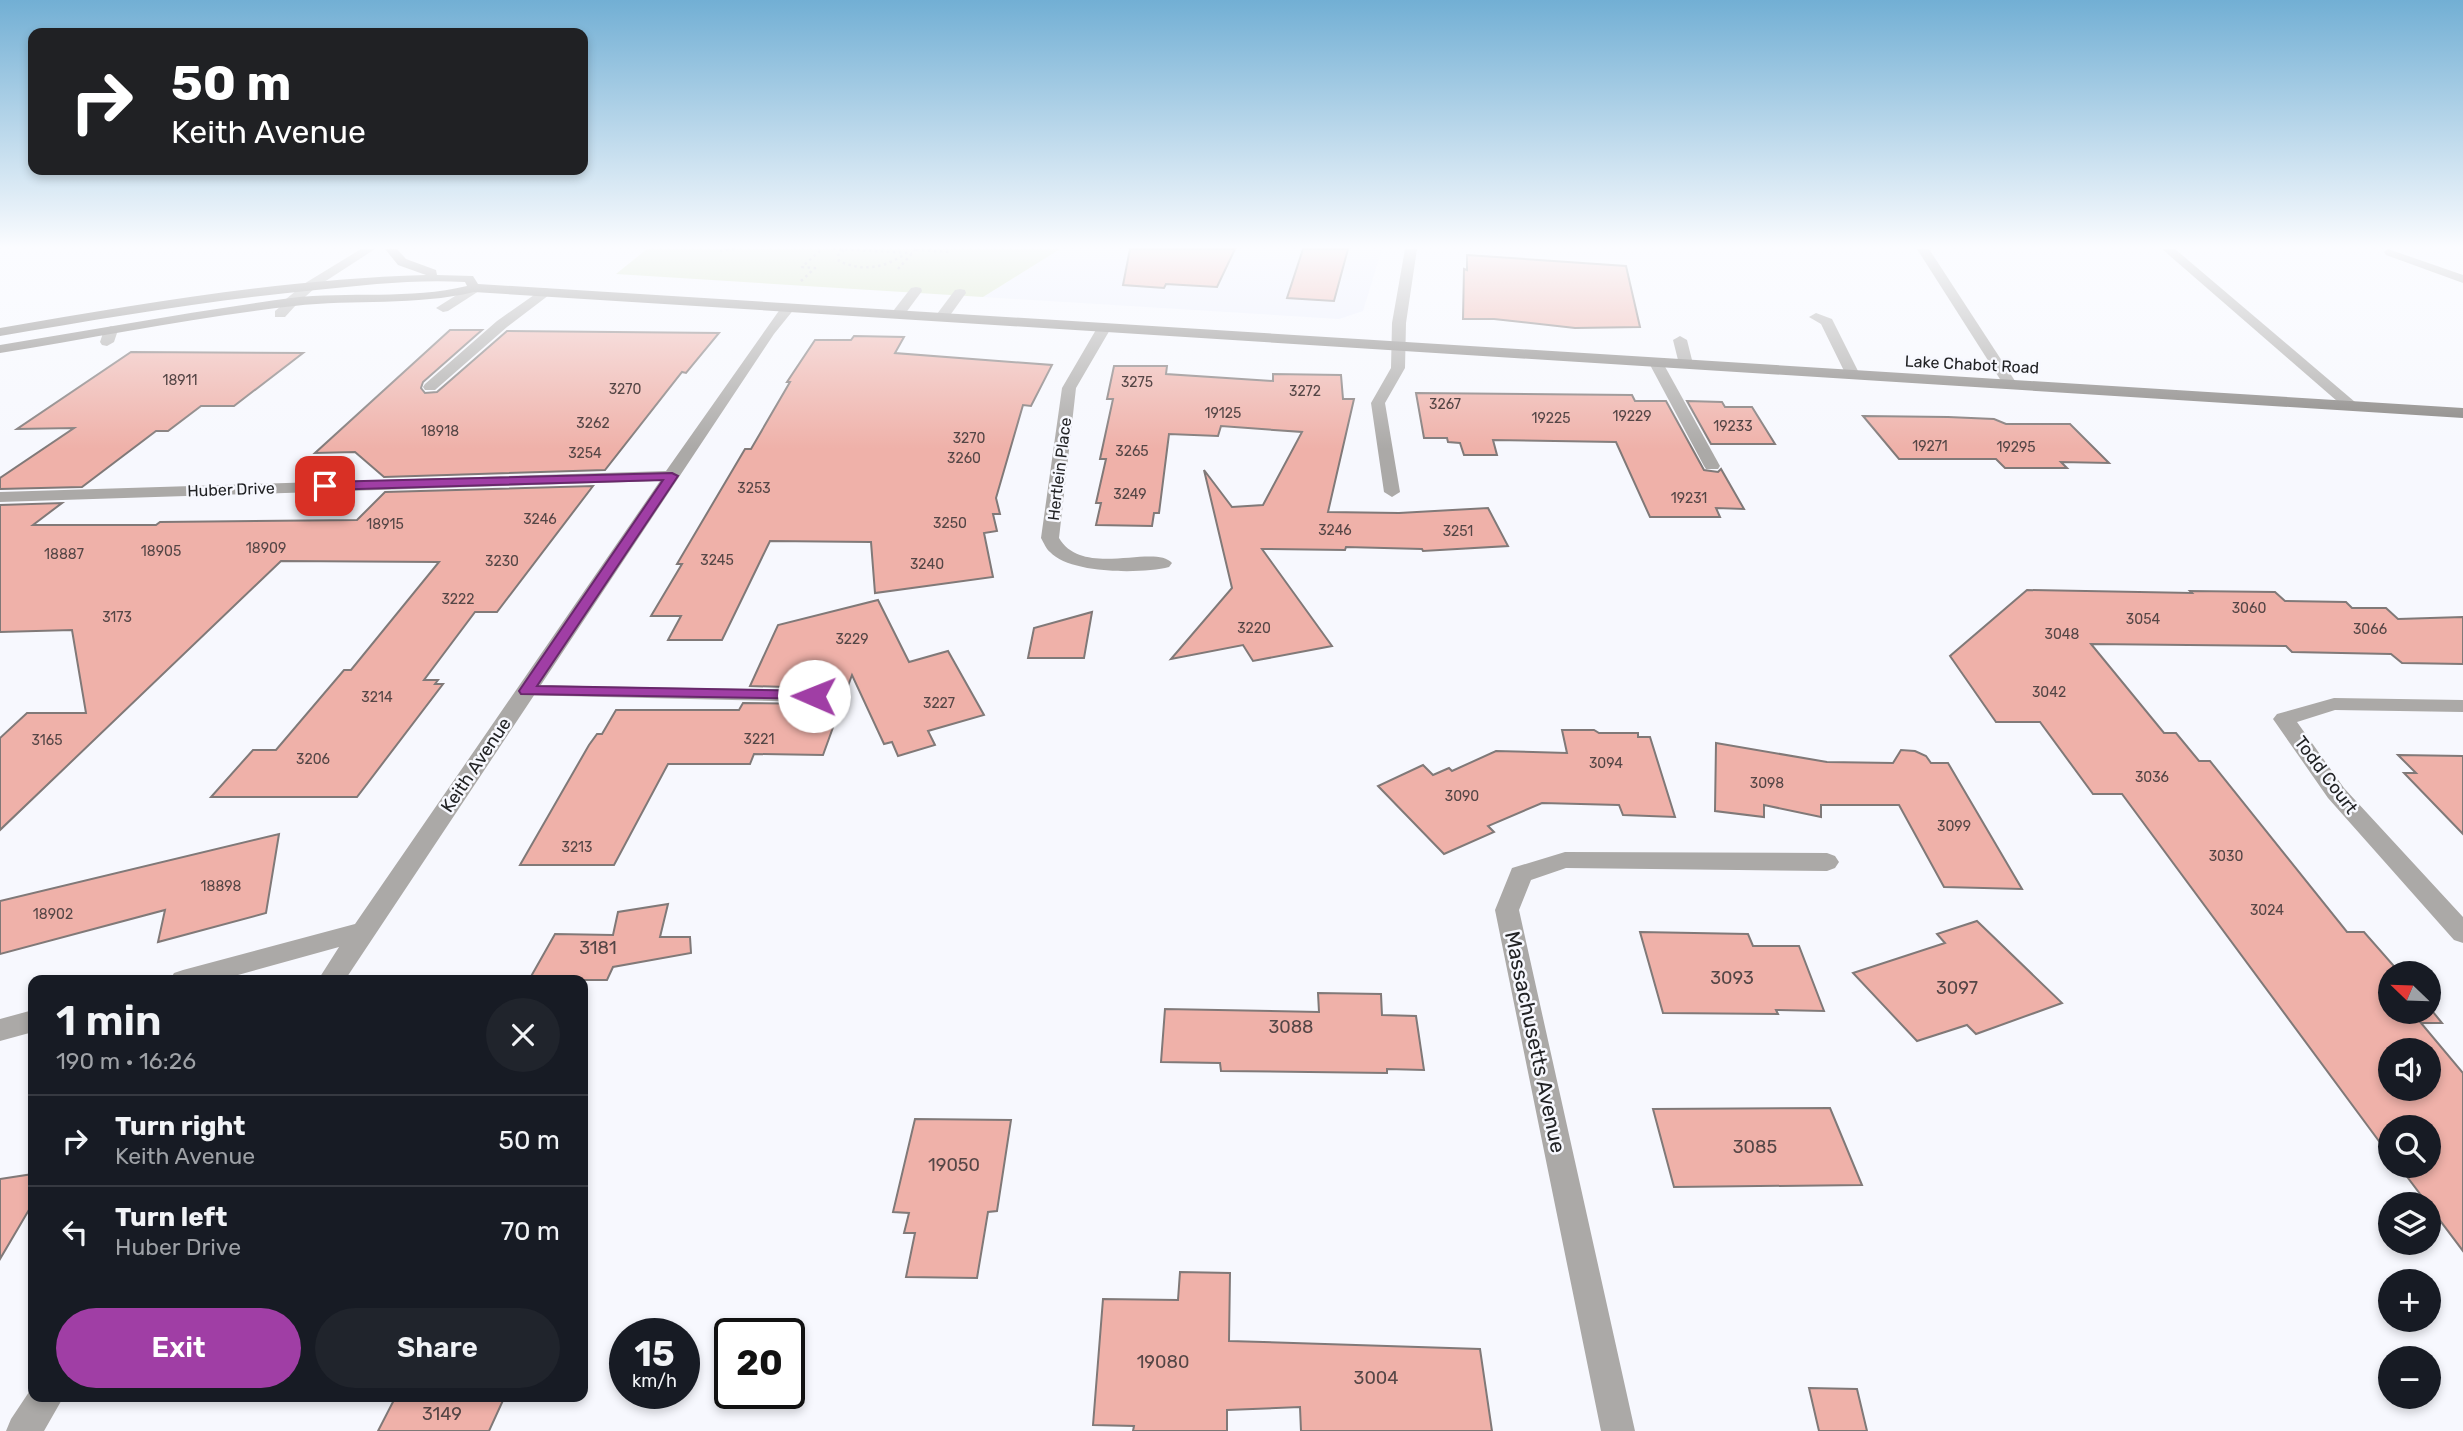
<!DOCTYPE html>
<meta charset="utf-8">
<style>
:root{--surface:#171b24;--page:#20242c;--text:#f1f3f6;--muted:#9ea1a6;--line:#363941;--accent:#a03ea5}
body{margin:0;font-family:Rubik,sans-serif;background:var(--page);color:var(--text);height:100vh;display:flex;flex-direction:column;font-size:26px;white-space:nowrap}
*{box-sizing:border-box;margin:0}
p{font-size:23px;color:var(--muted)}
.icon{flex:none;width:38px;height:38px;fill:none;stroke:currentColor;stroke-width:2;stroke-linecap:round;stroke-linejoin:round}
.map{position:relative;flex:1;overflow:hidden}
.details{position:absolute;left:28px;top:975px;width:560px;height:427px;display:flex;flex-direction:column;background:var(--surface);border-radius:14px;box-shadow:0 4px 10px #0003}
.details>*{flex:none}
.hud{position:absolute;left:28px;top:28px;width:560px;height:147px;border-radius:14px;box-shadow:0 4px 10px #0003;background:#202124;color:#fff;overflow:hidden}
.needle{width:46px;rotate:293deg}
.buttons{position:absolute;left:2378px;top:961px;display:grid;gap:14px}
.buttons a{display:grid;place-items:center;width:63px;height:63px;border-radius:50%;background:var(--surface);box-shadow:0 4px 10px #0003;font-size:35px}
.speed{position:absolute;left:609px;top:1318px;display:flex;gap:14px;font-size:35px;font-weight:700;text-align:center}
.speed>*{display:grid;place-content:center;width:91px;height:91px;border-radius:50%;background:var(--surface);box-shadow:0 4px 10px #0003;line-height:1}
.speed small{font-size:18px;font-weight:400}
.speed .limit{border:4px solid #111;border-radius:10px;background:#fff;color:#111}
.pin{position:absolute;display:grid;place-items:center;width:60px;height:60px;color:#fff;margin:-30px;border-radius:14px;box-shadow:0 4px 10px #0006}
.me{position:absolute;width:77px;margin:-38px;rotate:271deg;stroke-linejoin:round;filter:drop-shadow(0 0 5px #0008)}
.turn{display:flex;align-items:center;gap:24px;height:147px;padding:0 28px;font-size:32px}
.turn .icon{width:91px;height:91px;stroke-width:2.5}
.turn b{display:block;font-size:49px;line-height:60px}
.round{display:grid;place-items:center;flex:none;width:74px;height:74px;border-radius:37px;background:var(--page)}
.summary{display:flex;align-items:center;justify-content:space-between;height:119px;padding:0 28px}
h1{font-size:42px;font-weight:600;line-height:52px}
.button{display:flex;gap:14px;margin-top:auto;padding:14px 28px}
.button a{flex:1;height:80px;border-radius:42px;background:var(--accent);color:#fff;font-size:28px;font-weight:600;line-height:80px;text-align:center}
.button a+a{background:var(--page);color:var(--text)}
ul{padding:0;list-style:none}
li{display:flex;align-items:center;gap:21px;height:91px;padding:0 28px;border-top:2px solid var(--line)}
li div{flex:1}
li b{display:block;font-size:26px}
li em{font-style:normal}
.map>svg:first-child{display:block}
.built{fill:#eceffd}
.green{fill:#d0e0b7}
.building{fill:#efb1a9;stroke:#807978;stroke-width:2;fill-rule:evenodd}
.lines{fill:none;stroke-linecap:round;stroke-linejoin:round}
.path{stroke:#afb0b4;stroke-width:2.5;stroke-dasharray:2.5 3.5;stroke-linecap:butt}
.lane{fill:#aba9a7;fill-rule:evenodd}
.street{fill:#aba9a7;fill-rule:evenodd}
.secondary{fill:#868380;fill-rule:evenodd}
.route{fill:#a03ea5;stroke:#68286b;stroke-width:2}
.labels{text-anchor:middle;stroke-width:5;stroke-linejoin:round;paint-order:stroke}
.number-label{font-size:14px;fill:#554646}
.far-street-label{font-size:16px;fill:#222325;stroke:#f7f8fe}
.street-label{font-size:18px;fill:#222325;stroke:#f7f8fe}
.near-number-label{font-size:18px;fill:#554646}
.near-street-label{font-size:21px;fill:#222325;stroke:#f7f8fe}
</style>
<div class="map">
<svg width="2463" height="1431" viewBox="0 0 2463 1431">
<rect width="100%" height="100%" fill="#f7f8fe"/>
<path class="built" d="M 1060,249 L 1382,249 L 1363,311 L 1339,319 L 983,297 Z"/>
<path class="green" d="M 647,249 L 1060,249 L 983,297 L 616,274 Z"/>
<g class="building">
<path d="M 1130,249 L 1235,249 L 1217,287 L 1166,284 L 1164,288 L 1123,285 Z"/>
<path d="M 1303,249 L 1348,249 L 1334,301 L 1287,298 Z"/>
<path d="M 1467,255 L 1626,266 L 1640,327 L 1575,328 L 1494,319 L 1463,319 L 1464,269 L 1467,270 Z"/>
<path d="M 450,330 L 482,330 L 423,382 L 421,388 L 425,393 L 437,392 L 507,331 L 719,333 L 686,373 L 682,372 L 605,470 L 384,477 L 355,452 L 315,453 Z"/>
<path d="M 854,336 L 904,337 L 895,353 L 1052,365 L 1031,406 L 1023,405 L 996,498 L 1000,514 L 993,514 L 997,531 L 984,533 L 993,577 L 875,593 L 871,542 L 770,541 L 722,640 L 668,640 L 681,616 L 651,616 L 682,564 L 677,564 L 745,449 L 751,449 L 790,382 L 787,382 L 815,340 L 851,340 Z"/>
<path d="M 131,352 L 303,353 L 234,406 L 201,406 L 168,431 L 156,431 L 82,487 L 0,489 L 0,478 L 74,428 L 17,429 Z"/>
<path d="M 1114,366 L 1167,366 L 1166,374 L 1273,381 L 1273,374 L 1341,375 L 1343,399 L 1354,399 L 1328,512 L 1399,513 L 1488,508 L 1508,546 L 1423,551 L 1422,549 L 1346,547 L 1345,550 L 1262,549 L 1332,646 L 1253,661 L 1243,645 L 1171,659 L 1232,588 L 1204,470 L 1232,507 L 1263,505 L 1302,432 L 1221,426 L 1218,436 L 1169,434 L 1159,513 L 1154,513 L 1152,526 L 1096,525 L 1101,503 L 1096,503 L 1106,459 L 1100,459 L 1113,399 L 1107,399 Z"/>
<path d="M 1416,393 L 1632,395 L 1635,401 L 1666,401 L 1704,470 L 1718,472 L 1721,469 L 1744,509 L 1716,508 L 1720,517 L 1650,517 L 1616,442 L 1493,440 L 1497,455 L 1464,455 L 1460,443 L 1448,442 L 1447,438 L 1424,438 Z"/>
<path d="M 1687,401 L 1722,402 L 1725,407 L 1752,407 L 1775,444 L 1711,444 Z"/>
<path d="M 1863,416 L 1948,417 L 1994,419 L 2006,424 L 2070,424 L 2109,463 L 2061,462 L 2067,468 L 2005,468 L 1996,459 L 1899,459 Z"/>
<path d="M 593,486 L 497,612 L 475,612 L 424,680 L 438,680 L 435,684 L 443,684 L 357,797 L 211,797 L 253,750 L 276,750 L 344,670 L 351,670 L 439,562 L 281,561 L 0,830 L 0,738 L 27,713 L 86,713 L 72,630 L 0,632 L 0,505 L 62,503 L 33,525 L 156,525 L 160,522 L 357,520 L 385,492 Z"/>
<path d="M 2027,590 L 2192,593 L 2190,591 L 2275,592 L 2285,601 L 2346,602 L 2352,608 L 2386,608 L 2398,619 L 2463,617 L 2463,664 L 2402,663 L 2391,654 L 2292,652 L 2286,646 L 2091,644 L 2164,733 L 2176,733 L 2199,761 L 2210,761 L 2347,932 L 2364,932 L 2400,973 L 2390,973 L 2390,1012 L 2429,1012 L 2429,1007 L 2442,1023 L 2421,1023 L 2463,1073 L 2463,1251 L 2399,1166 L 2429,1166 L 2429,1127 L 2390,1127 L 2390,1156 L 2122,794 L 2093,794 L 2040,722 L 1996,722 L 1950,656 ZM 2390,1050 L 2429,1050 L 2429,1088 L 2390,1088 Z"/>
<path d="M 878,600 L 909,662 L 948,651 L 984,715 L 928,731 L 935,745 L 898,756 L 892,742 L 884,744 L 852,675 L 823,755 L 754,754 L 750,764 L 668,764 L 614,865 L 520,865 L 589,745 L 597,734 L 602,734 L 616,710 L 739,710 L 743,703 L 821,704 L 826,697 L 821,688 L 750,686 L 778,625 Z"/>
<path d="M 1092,612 L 1084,658 L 1028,658 L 1034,628 Z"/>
<path d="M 1562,730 L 1594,730 L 1599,733 L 1638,733 L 1638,737 L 1650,737 L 1675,817 L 1623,815 L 1619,805 L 1542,803 L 1488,826 L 1494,832 L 1444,854 L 1378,786 L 1423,765 L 1433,775 L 1449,768 L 1452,771 L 1496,751 L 1567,753 Z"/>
<path d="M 1716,743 L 1827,762 L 1893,763 L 1901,750 L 1915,751 L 1926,756 L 1931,763 L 1948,763 L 2022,889 L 1944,887 L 1899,805 L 1821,805 L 1821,817 L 1764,805 L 1764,817 L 1715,811 Z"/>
<path d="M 2398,755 L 2463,756 L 2463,834 L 2404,773 L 2416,773 Z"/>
<path d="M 279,834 L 266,913 L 158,942 L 165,910 L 0,954 L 0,901 Z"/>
<path d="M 668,904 L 660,937 L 690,937 L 691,953 L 613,967 L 607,980 L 529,980 L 555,934 L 613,935 L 618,912 Z"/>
<path d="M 1977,921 L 2062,1003 L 1976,1034 L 1967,1025 L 1917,1041 L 1853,973 L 1945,943 L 1937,934 Z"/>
<path d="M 1640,932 L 1748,934 L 1753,946 L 1799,946 L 1824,1011 L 1776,1010 L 1778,1014 L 1663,1013 Z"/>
<path d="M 1318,993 L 1381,994 L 1382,1015 L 1416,1016 L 1424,1070 L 1387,1069 L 1387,1073 L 1221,1071 L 1220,1063 L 1161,1062 L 1165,1009 L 1319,1012 Z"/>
<path d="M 1830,1108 L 1862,1185 L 1674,1187 L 1653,1109 Z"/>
<path d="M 915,1119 L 1011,1120 L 997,1211 L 988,1212 L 977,1278 L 906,1277 L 915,1233 L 904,1233 L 909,1213 L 893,1212 Z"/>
<path d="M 33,1174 L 33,1203 L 0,1259 L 0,1179 Z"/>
<path d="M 1180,1272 L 1230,1273 L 1229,1341 L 1480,1349 L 1492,1431 L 1301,1431 L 1300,1407 L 1227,1410 L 1227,1431 L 1133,1431 L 1134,1426 L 1093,1425 L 1103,1299 L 1178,1300 Z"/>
<path d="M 1809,1388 L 1857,1389 L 1867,1431 L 1819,1431 Z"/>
<path d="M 396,1396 L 505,1396 L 489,1431 L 378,1431 Z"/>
</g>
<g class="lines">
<g class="path">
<path d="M 833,249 L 912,253"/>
<path d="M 844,250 L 838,255 L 839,261 C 862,272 886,268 906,253"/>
<path d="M 916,250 L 951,252"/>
<path d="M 720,251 L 737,249"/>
<path d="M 898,269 L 916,249"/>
<path d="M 801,281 L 815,268 L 802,267 L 822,249"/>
</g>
<g class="lane">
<path d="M 2162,249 L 2175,249 L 2355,402 L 2358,405 L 2355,408 L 2345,408 Z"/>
<path d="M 2388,249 L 2463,275 L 2463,283 L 2386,255 L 2384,252 Z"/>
<path d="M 474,284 L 479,285 L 479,291 L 448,311 L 443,312 L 436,308 Z"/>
<path d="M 916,287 L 921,288 L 922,291 L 902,318 L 892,318 L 890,315 L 911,288 Z"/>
<path d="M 544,288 L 549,289 L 549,295 L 507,327 L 435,390 L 425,390 L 423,387 L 425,384 L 497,321 Z"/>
<path d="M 960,289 L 965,290 L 966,293 L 946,321 L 936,321 L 934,318 L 955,290 Z"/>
<path d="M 291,298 L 296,299 L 296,305 L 285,317 L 275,317 L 275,311 Z"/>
<path d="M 1816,313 L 1832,319 L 1860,375 L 1858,378 L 1848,378 L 1846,375 L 1821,324 L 1809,317 Z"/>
<path d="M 111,326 L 118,330 L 114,342 L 107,346 L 102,345 L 100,342 L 104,330 Z"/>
<path d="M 1680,336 L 1687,340 L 1693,364 L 1691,367 L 1686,368 L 1679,364 L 1673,340 Z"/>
<path d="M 1656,359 L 1663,363 L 1720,466 L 1718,469 L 1706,469 L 1704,466 L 1649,363 Z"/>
<path d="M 527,685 L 814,690 L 821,691 L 824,696 L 821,701 L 814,702 L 520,695 L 517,691 L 520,687 Z"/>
</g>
<g class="street">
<path d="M 361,249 L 375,249 L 315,288 L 296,305 L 286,305 L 286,299 L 307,282 Z"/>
<path d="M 1405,249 L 1417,249 L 1406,323 L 1405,368 L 1385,403 L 1400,492 L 1392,497 L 1384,492 L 1371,403 L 1391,368 L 1392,323 Z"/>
<path d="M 1917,249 L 1929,249 L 2017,384 L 2015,387 L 2005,387 Z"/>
<path d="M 788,304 L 795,308 L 774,334 L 345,980 L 318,980 L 339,947 L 220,980 L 170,980 L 174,973 L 183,970 L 355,924 L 660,481 L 0,502 L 0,492 L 666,471 L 783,305 Z"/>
<path d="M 1104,324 L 1111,328 L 1076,388 L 1059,538 C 1083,579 1155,543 1172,563 L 1169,567 C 1142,574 1070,574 1050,552 C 1046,549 1044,543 1041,538 L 1062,388 L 1097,328 Z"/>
<path d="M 2334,698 L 2463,700 L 2463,712 L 2335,710 L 2297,722 L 2344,788 L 2463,917 L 2463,943 L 2454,940 L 2328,798 L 2273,719 L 2277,714 Z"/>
<path d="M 1565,852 L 1827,853 L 1835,856 L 1839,862 L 1835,868 L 1827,871 L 1566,868 L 1531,880 L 1519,910 L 1635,1431 L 1601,1431 L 1495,910 L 1512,868 Z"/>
<path d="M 33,1010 L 33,1032 L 0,1041 L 0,1019 Z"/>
<path d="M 33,1386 L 33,1396 L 64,1396 L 44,1431 L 6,1431 L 11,1419 Z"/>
</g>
<path class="secondary" d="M 385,249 L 397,249 L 406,259 L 436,270 L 437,275 L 473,276 L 478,284 L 2463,408 L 2463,418 L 474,292 C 416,306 354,299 294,306 C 196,317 98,337 0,353 L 0,345 C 97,329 194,311 291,298 C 349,291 410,300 467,286 L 465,282 C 416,279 365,285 316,290 C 210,300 105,318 0,336 L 0,328 C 141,304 283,279 426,275 L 398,265 Z"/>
</g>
<linearGradient id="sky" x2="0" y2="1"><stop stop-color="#72afd4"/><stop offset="0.55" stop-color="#fbfcff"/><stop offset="1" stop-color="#fbfcff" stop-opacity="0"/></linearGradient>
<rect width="2463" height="449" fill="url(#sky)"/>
<path class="route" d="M 672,473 L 678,476 L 537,686 L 814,691 L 822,696 L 819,699 L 521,694 L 519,691 L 663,480 L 325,490 L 319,486 L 325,482 Z"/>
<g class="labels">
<g class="number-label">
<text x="180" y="385">18911</text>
<text x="1137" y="387">3275</text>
<text x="625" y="394">3270</text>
<text x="1305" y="396">3272</text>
<text x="1445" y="409">3267</text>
<text x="1223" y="418">19125</text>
<text x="1632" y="421">19229</text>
<text x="1551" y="423">19225</text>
<text x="593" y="428">3262</text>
<text x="1733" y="431">19233</text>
<text x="440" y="436">18918</text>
<text x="969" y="443">3270</text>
<text x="1930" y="451">19271</text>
<text x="2016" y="452">19295</text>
<text x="1132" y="456">3265</text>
<text x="585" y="458">3254</text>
<text x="964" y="463">3260</text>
<text x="754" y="493">3253</text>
<text x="1130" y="499">3249</text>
<text x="1689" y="503">19231</text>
<text x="540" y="524">3246</text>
<text x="950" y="528">3250</text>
<text x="385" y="529">18915</text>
<text x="1335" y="535">3246</text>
<text x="1458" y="536">3251</text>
<text x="266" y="553">18909</text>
<text x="161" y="556">18905</text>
<text x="64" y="559">18887</text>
<text x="717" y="565">3245</text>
<text x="502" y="566">3230</text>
<text x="927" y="569">3240</text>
<text x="458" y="604">3222</text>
<text x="2249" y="613">3060</text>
<text x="117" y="622">3173</text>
<text x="2143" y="624">3054</text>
<text x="1254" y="633">3220</text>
<text x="2370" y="634">3066</text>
<text x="2062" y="639">3048</text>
<text x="852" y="644">3229</text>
<text x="2049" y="697">3042</text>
<text x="377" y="702">3214</text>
<text x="939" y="708">3227</text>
<text x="759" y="744">3221</text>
<text x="47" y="745">3165</text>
<text x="313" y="764">3206</text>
<text x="1606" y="768">3094</text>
<text x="2152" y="782">3036</text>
<text x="1767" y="788">3098</text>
<text x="1462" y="801">3090</text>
<text x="1954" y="831">3099</text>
<text x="577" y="852">3213</text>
<text x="2226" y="861">3030</text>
<text x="221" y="891">18898</text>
<text x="2267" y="915">3024</text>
<text x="53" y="919">18902</text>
</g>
<g class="far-street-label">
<text transform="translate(1972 364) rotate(3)" y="6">Lake Chabot Road</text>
<text transform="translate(1059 469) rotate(-83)" y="6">Hertlein Place</text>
<text transform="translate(231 489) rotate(-2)" y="6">Huber Drive</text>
</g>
<g class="street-label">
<text transform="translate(476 765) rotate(-56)" y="6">Keith Avenue</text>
<text transform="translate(2326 775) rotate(53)" y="6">Todd Court</text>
</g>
<g class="near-number-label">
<text x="598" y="954">3181</text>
<text x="1732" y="984">3093</text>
<text x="1957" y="994">3097</text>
<text x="1291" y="1033">3088</text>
<text x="1755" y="1153">3085</text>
<text x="954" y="1171">19050</text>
<text x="1163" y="1368">19080</text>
<text x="1376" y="1384">3004</text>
<text x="442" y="1420">3149</text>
</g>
<g class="near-street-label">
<text transform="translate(1535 1042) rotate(78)" y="7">Massachusetts Avenue</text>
</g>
</g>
</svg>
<div class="buttons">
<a><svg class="needle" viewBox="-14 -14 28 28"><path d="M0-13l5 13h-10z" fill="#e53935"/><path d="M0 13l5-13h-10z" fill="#9ea1a6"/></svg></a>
<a><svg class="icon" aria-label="sound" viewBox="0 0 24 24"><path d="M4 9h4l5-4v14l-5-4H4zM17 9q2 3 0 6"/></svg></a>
<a><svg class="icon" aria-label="search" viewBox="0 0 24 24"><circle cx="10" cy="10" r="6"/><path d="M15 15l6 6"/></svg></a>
<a><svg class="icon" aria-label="layers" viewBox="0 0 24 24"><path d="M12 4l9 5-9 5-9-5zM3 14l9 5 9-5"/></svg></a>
<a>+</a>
<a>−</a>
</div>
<div class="speed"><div>15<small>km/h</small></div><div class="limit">20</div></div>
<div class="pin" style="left:325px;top:486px;background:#d93025"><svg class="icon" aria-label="arrive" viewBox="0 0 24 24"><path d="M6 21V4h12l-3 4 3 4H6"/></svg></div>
<svg class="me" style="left:814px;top:696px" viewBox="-20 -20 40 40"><circle r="19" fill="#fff"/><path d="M0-13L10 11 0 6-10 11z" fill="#a03ea5"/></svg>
<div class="hud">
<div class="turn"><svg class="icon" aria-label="right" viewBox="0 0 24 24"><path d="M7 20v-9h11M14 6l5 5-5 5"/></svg><div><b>50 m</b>Keith Avenue</div></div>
</div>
<section class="details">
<div class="summary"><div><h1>1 min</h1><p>190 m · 16:26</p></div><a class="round"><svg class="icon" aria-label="close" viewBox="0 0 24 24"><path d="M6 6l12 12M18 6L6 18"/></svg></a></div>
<ul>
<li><svg class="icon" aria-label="right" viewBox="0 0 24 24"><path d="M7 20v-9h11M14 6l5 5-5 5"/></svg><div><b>Turn right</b><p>Keith Avenue</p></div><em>50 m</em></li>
<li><svg class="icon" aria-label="left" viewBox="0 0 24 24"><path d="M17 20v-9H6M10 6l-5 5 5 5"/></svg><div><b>Turn left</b><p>Huber Drive</p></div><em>70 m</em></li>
</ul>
<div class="button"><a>Exit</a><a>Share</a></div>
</section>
</div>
